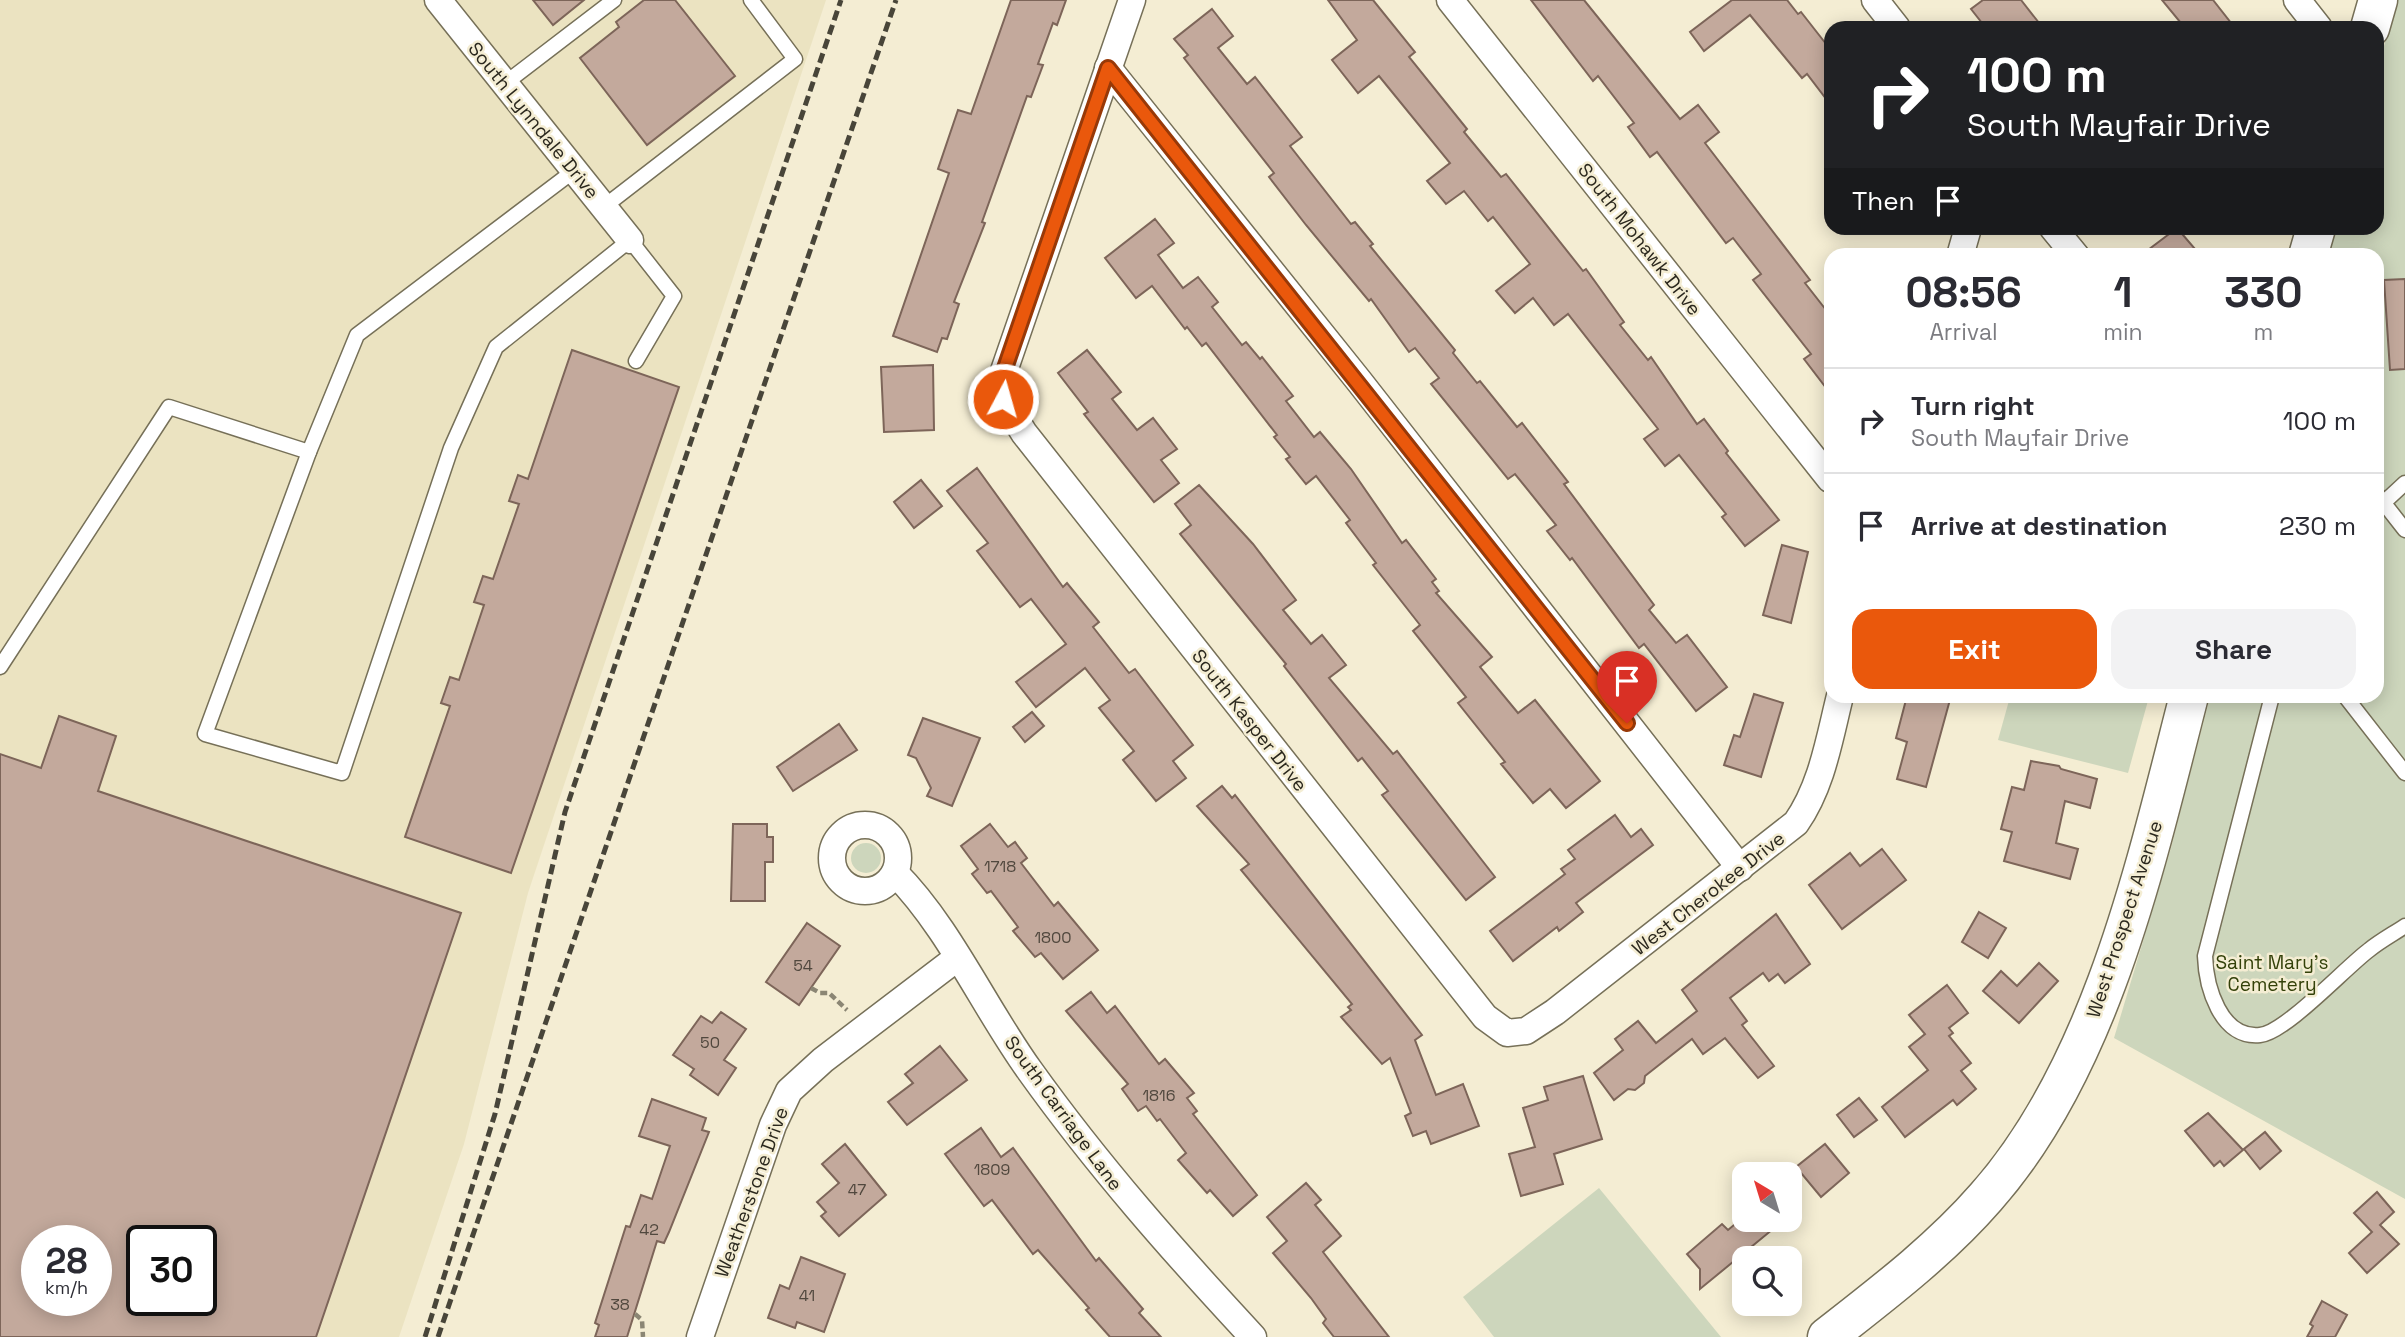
<!DOCTYPE html>
<style>
:root{--surface:#fff;--page:#f2f2f3;--text:#2b2b33;--muted:#7c7c81;--line:#e1e1e2;--accent:#ea580c}
body{margin:0;font-family:"Space Grotesk",sans-serif;background:var(--page);color:var(--text);height:100vh;display:flex;flex-direction:column;font-size:26px;white-space:nowrap}
*{box-sizing:border-box;margin:0}
p{font-size:23px;color:var(--muted)}
.icon{flex:none;width:38px;height:38px;fill:none;stroke:currentColor;stroke-width:2;stroke-linecap:round;stroke-linejoin:round}
.map{position:relative;flex:1;overflow:hidden}
.drawer{position:absolute;left:1824px;top:248px;width:560px;height:455px;display:flex;flex-direction:column;background:var(--surface);border-radius:21px;box-shadow:0 4px 18px #0003}
.drawer>*{flex:none}
.top-card{position:absolute;left:1824px;top:21px;width:560px;height:214px;border-radius:21px;box-shadow:0 4px 18px #0003;background:#202124;color:#fff;overflow:hidden}
.needle{width:46px;rotate:322deg}
.fabs{position:absolute;left:1732px;top:1162px;display:grid;gap:14px}
.fabs a{display:grid;place-items:center;width:70px;height:70px;border-radius:14px;background:var(--surface);box-shadow:0 4px 18px #0003;font-size:35px}
.speed{position:absolute;left:21px;top:1225px;display:flex;gap:14px;font-size:35px;font-weight:700;text-align:center}
.speed>*{display:grid;place-content:center;width:91px;height:91px;border-radius:50%;background:var(--surface);box-shadow:0 4px 18px #0003;line-height:1}
.speed small{font-size:18px;font-weight:400}
.speed .limit{border:4px solid #111;border-radius:10px;background:#fff;color:#111}
.pin{position:absolute;display:grid;place-items:center;width:60px;height:60px;color:#fff;margin:-72px -30px;border-radius:50% 50% 50% 0;rotate:-45deg;box-shadow:0 0 7px #0007}
.pin .icon{rotate:45deg}
.me{position:absolute;width:77px;margin:-38px;rotate:6deg;stroke-linejoin:round;filter:drop-shadow(0 0 5px #0008)}
.turn{display:flex;align-items:center;gap:24px;height:147px;padding:0 28px;font-size:32px}
.turn .icon{width:91px;height:91px;stroke-width:2.5}
.turn b{display:block;font-size:49px;line-height:60px}
.then{display:flex;align-items:center;height:66px;padding:0 28px;background:#0003;gap:14px;font-size:26px}
.eta{display:flex;justify-content:space-evenly;align-items:center;height:119px;text-align:center}
.eta b{font-size:42px;font-weight:600;line-height:49px}
.cta{display:flex;gap:14px;margin-top:auto;padding:14px 28px}
.cta a{flex:1;height:80px;border-radius:21px;background:var(--accent);color:#fff;font-size:28px;font-weight:600;line-height:80px;text-align:center}
.cta a+a{background:var(--page);color:var(--text)}
ul{padding:0;list-style:none}
li{display:flex;align-items:center;gap:21px;height:105px;padding:0 28px;border-top:2px solid var(--line)}
li div{flex:1}
li b{display:block;font-size:26px}
li em{font-style:normal}
.map>svg:first-child{display:block}
.built{fill:#ebe3c1;fill-rule:evenodd}
.green{fill:#cdd6bc}
.building{fill:#c3a99c;stroke:#7d6559;stroke-width:2;fill-rule:evenodd}
.lines{fill:none;stroke-linecap:round;stroke-linejoin:round}
.service-casing{stroke:#767058;stroke-width:17}
.minor-casing{stroke:#767058;stroke-width:29}
.secondary-casing{stroke:#767058;stroke-width:41}
.path{stroke:#8b8674;stroke-width:4.5;stroke-dasharray:7 3.5;stroke-linecap:butt}
.service{stroke:#fff;stroke-width:14}
.minor{stroke:#fff;stroke-width:26}
.secondary{stroke:#fff;stroke-width:38}
.rail{stroke:#484539;stroke-width:5;stroke-dasharray:10 5;stroke-linecap:butt}
.route-casing{stroke:#983908;stroke-width:18}
.route{stroke:#ea580c;stroke-width:12}
.labels{text-anchor:middle;stroke-width:5;stroke-linejoin:round;paint-order:stroke}
.number-label{font-size:16px;fill:#51483e}
.street-label{font-size:19px;fill:#2b281e;stroke:#f4edd3}
.park-label{font-size:19px;fill:#334109;stroke:#f4edd3}
</style>
<div class="map">
<svg width="2405" height="1337" viewBox="0 0 2405 1337">
<rect width="100%" height="100%" fill="#f4edd3"/>
<path class="built" d="M 0,0 L 826,0 L 528,893 L 464,1144 L 399,1337 L 0,1337 ZM 37,1241 L 96,1241 L 96,1300 L 37,1300 ZM 142,1241 L 201,1241 L 201,1300 L 142,1300 Z"/>
<g class="green">
<path d="M 2396,0 L 2405,0 L 2405,1199 L 2114,1038 L 2171,848 L 2210,697 L 2376,696 L 2376,256 L 2326,255 L 2334,228 L 2376,228 L 2377,73 Z"/>
<path d="M 2010,697 L 2149,697 L 2128,773 L 1998,740 Z"/>
<circle cx="866" cy="858" r="15"/>
<path d="M 1599,1188 L 1721,1337 L 1494,1337 L 1463,1297 Z"/>
</g>
<g class="building">
<path d="M 533,0 L 584,0 L 553,25 Z"/>
<path d="M 644,0 L 675,0 L 735,76 L 647,145 L 580,58 L 619,27 L 616,22 Z"/>
<path d="M 1011,0 L 1066,0 L 1057,25 L 1053,23 L 1038,64 L 1043,65 L 1031,97 L 1027,96 L 982,222 L 985,223 L 954,302 L 959,304 L 947,339 L 942,338 L 937,352 L 893,336 L 949,173 L 938,169 L 958,110 L 971,114 Z"/>
<path d="M 1328,0 L 1373,0 L 1415,52 L 1409,57 L 1467,129 L 1464,132 L 1501,177 L 1506,174 L 1583,271 L 1586,269 L 1624,322 L 1620,325 L 1648,360 L 1651,357 L 1697,424 L 1704,419 L 1728,451 L 1726,453 L 1779,520 L 1745,546 L 1722,517 L 1726,514 L 1679,455 L 1665,466 L 1644,439 L 1658,429 L 1568,314 L 1554,325 L 1533,298 L 1515,313 L 1496,291 L 1530,264 L 1493,217 L 1488,221 L 1464,191 L 1446,204 L 1427,181 L 1450,163 L 1379,76 L 1358,93 L 1332,60 L 1357,40 Z"/>
<path d="M 1531,0 L 1584,0 L 1680,119 L 1698,105 L 1719,132 L 1705,143 L 1810,280 L 1805,283 L 1830,315 L 1830,393 L 1804,359 L 1811,354 L 1753,280 L 1761,274 L 1733,238 L 1726,243 L 1657,152 L 1650,157 L 1628,127 L 1634,123 L 1598,76 L 1593,81 Z"/>
<path d="M 1732,0 L 1787,0 L 1798,14 L 1801,12 L 1830,49 L 1830,104 L 1807,74 L 1802,78 L 1750,15 L 1704,51 L 1690,32 Z"/>
<path d="M 1983,0 L 2021,0 L 2043,28 L 1986,28 L 1971,9 Z"/>
<path d="M 2162,0 L 2213,0 L 2235,28 L 2185,28 Z"/>
<path d="M 1212,9 L 1233,36 L 1218,48 L 1247,84 L 1255,77 L 1302,137 L 1290,146 L 1351,224 L 1355,222 L 1373,244 L 1370,246 L 1455,350 L 1453,353 L 1477,383 L 1480,381 L 1517,427 L 1522,423 L 1568,482 L 1564,484 L 1654,605 L 1649,610 L 1676,643 L 1687,635 L 1727,687 L 1696,711 L 1644,644 L 1639,648 L 1572,558 L 1570,560 L 1547,531 L 1556,525 L 1515,474 L 1508,479 L 1431,384 L 1439,378 L 1415,348 L 1409,352 L 1371,299 L 1369,301 L 1306,225 L 1269,177 L 1274,173 L 1184,58 L 1188,55 L 1174,39 Z"/>
<path d="M 1155,219 L 1174,243 L 1158,255 L 1183,288 L 1198,277 L 1218,302 L 1212,307 L 1242,345 L 1246,342 L 1260,359 L 1262,357 L 1293,396 L 1286,401 L 1314,437 L 1320,432 L 1351,469 L 1402,543 L 1406,540 L 1436,579 L 1432,582 L 1439,591 L 1436,593 L 1492,657 L 1480,667 L 1518,713 L 1535,700 L 1600,781 L 1566,808 L 1550,789 L 1533,803 L 1501,764 L 1505,762 L 1458,703 L 1466,697 L 1413,631 L 1420,625 L 1373,565 L 1376,563 L 1346,523 L 1350,520 L 1316,476 L 1306,484 L 1286,459 L 1290,457 L 1274,437 L 1277,435 L 1206,343 L 1202,346 L 1187,327 L 1185,329 L 1152,286 L 1136,298 L 1105,258 Z"/>
<path d="M 2177,228 L 2201,256 L 2140,256 Z"/>
<path d="M 2405,279 L 2405,369 L 2390,370 L 2384,280 Z"/>
<path d="M 572,350 L 679,387 L 511,873 L 405,837 L 450,706 L 441,703 L 450,677 L 459,680 L 484,605 L 474,602 L 483,576 L 493,579 L 519,504 L 509,501 L 518,475 L 528,479 Z"/>
<path d="M 1087,350 L 1121,392 L 1112,399 L 1137,430 L 1153,418 L 1177,449 L 1161,460 L 1179,483 L 1154,502 L 1084,414 L 1088,412 L 1058,373 Z"/>
<path d="M 933,365 L 934,430 L 884,432 L 881,367 Z"/>
<path d="M 977,468 L 1063,587 L 1067,583 L 1099,622 L 1093,627 L 1129,673 L 1135,669 L 1193,745 L 1173,761 L 1186,778 L 1156,801 L 1123,760 L 1134,751 L 1099,708 L 1110,700 L 1085,668 L 1036,707 L 1016,682 L 1066,644 L 1031,599 L 1020,607 L 977,551 L 988,543 L 947,491 Z"/>
<path d="M 921,480 L 942,506 L 914,528 L 894,502 Z"/>
<path d="M 1199,485 L 1253,544 L 1296,600 L 1283,610 L 1311,644 L 1322,635 L 1346,665 L 1329,678 L 1393,754 L 1397,751 L 1495,877 L 1466,900 L 1382,795 L 1388,791 L 1362,758 L 1358,761 L 1284,666 L 1286,664 L 1180,534 L 1191,525 L 1175,504 Z"/>
<path d="M 1782,545 L 1808,552 L 1791,623 L 1763,615 Z"/>
<path d="M 1754,694 L 1783,703 L 1761,777 L 1724,765 L 1734,735 L 1740,737 Z"/>
<path d="M 1907,696 L 1951,696 L 1926,787 L 1897,779 L 1907,742 L 1896,738 Z"/>
<path d="M 1032,712 L 1044,726 L 1025,742 L 1013,727 Z"/>
<path d="M 59,716 L 116,736 L 98,791 L 461,913 L 316,1337 L 0,1337 L 0,754 L 41,768 ZM 37,1241 L 96,1241 L 96,1300 L 37,1300 ZM 142,1241 L 201,1241 L 201,1300 L 142,1300 Z"/>
<path d="M 923,718 L 980,738 L 952,806 L 927,796 L 931,788 L 916,758 L 908,755 Z"/>
<path d="M 839,724 L 857,750 L 793,791 L 777,767 Z"/>
<path d="M 2031,761 L 2059,766 L 2061,769 L 2097,779 L 2090,808 L 2065,801 L 2056,843 L 2078,849 L 2070,879 L 2004,861 L 2012,832 L 2001,829 L 2012,787 L 2024,790 Z"/>
<path d="M 1222,786 L 1232,798 L 1235,795 L 1422,1035 L 1415,1040 L 1436,1095 L 1463,1084 L 1479,1126 L 1431,1144 L 1426,1131 L 1413,1136 L 1405,1116 L 1411,1113 L 1390,1058 L 1382,1064 L 1341,1017 L 1351,1010 L 1348,1007 L 1352,1004 L 1241,870 L 1249,864 L 1197,806 Z"/>
<path d="M 1615,815 L 1631,837 L 1641,829 L 1653,845 L 1576,903 L 1583,912 L 1559,931 L 1557,927 L 1513,961 L 1490,931 L 1565,874 L 1561,869 L 1575,859 L 1568,850 Z"/>
<path d="M 733,824 L 767,824 L 767,837 L 773,837 L 773,862 L 765,862 L 765,901 L 731,901 Z"/>
<path d="M 990,824 L 1008,847 L 1015,842 L 1027,858 L 1021,863 L 1054,906 L 1058,902 L 1098,950 L 1063,979 L 1041,953 L 1035,957 L 1013,931 L 1018,927 L 991,891 L 987,893 L 972,874 L 978,869 L 961,846 Z"/>
<path d="M 1882,849 L 1906,880 L 1842,929 L 1809,885 L 1850,853 L 1860,866 Z"/>
<path d="M 1979,912 L 2006,928 L 1988,958 L 1962,942 Z"/>
<path d="M 1776,914 L 1810,964 L 1785,983 L 1778,974 L 1769,981 L 1763,973 L 1730,998 L 1747,1021 L 1742,1025 L 1774,1066 L 1758,1078 L 1725,1038 L 1703,1054 L 1692,1039 L 1645,1076 L 1644,1083 L 1635,1090 L 1628,1089 L 1614,1100 L 1594,1073 L 1623,1050 L 1615,1039 L 1638,1021 L 1656,1043 L 1697,1011 L 1682,990 Z"/>
<path d="M 807,923 L 840,946 L 799,1005 L 766,982 Z"/>
<path d="M 2039,963 L 2058,981 L 2019,1023 L 1983,991 L 2001,971 L 2017,986 Z"/>
<path d="M 1947,985 L 1968,1013 L 1949,1028 L 1953,1033 L 1949,1036 L 1971,1063 L 1961,1071 L 1976,1089 L 1957,1105 L 1953,1100 L 1905,1137 L 1882,1107 L 1928,1070 L 1909,1047 L 1925,1034 L 1909,1015 Z"/>
<path d="M 1091,992 L 1107,1013 L 1115,1006 L 1159,1064 L 1165,1059 L 1194,1093 L 1187,1098 L 1197,1111 L 1193,1114 L 1257,1195 L 1233,1216 L 1210,1190 L 1207,1193 L 1178,1160 L 1186,1153 L 1160,1119 L 1157,1121 L 1146,1106 L 1138,1111 L 1122,1089 L 1128,1084 L 1066,1011 Z"/>
<path d="M 721,1012 L 746,1029 L 724,1060 L 736,1068 L 718,1095 L 690,1075 L 694,1069 L 673,1055 L 701,1016 L 712,1023 Z"/>
<path d="M 940,1046 L 967,1080 L 907,1125 L 888,1102 L 913,1083 L 905,1074 Z"/>
<path d="M 1583,1076 L 1602,1139 L 1554,1154 L 1563,1184 L 1521,1196 L 1509,1154 L 1535,1147 L 1523,1108 L 1548,1100 L 1544,1087 Z"/>
<path d="M 1859,1098 L 1877,1120 L 1854,1137 L 1837,1115 Z"/>
<path d="M 652,1099 L 706,1118 L 702,1130 L 709,1132 L 669,1232 L 664,1243 L 657,1241 L 627,1337 L 595,1337 L 599,1325 L 595,1323 L 626,1226 L 630,1227 L 641,1195 L 652,1199 L 670,1146 L 639,1136 Z"/>
<path d="M 2208,1113 L 2243,1150 L 2224,1166 L 2220,1161 L 2214,1166 L 2185,1131 Z"/>
<path d="M 981,1128 L 1001,1157 L 1013,1148 L 1096,1261 L 1099,1258 L 1143,1309 L 1139,1313 L 1161,1337 L 1110,1337 L 1086,1310 L 1089,1308 L 1038,1250 L 1033,1254 L 992,1200 L 984,1206 L 945,1154 Z"/>
<path d="M 2265,1132 L 2281,1151 L 2260,1169 L 2244,1149 Z"/>
<path d="M 845,1144 L 886,1195 L 839,1236 L 821,1216 L 826,1212 L 817,1202 L 839,1183 L 822,1164 Z"/>
<path d="M 1825,1144 L 1849,1173 L 1821,1197 L 1796,1167 Z"/>
<path d="M 1306,1183 L 1321,1200 L 1315,1205 L 1341,1236 L 1323,1252 L 1389,1337 L 1334,1337 L 1323,1323 L 1326,1319 L 1311,1298 L 1273,1253 L 1287,1241 L 1267,1217 Z"/>
<path d="M 2377,1192 L 2394,1212 L 2380,1225 L 2399,1244 L 2367,1273 L 2349,1253 L 2372,1232 L 2354,1213 Z"/>
<path d="M 1740,1220 L 1784,1220 L 1700,1289 L 1700,1269 L 1687,1254 L 1722,1224 L 1728,1230 Z"/>
<path d="M 801,1257 L 845,1274 L 824,1332 L 797,1322 L 795,1328 L 768,1318 L 780,1285 L 789,1289 Z"/>
<path d="M 2322,1301 L 2347,1315 L 2335,1337 L 2307,1337 L 2313,1326 L 2310,1324 Z"/>
</g>
<g class="lines">
<g class="service-casing">
<g id="service">
<path d="M 503,85 L 614,0"/>
<path d="M 575,170 L 357,335 L 309,452 L 205,734 L 342,773 L 451,448 L 496,347 L 630,240 L 674,296 L 636,361"/>
<path d="M 605,206 L 795,59 L 751,0"/>
<path d="M 2376,493 L 2405,530"/>
<path d="M 2378,508 L 2405,483"/>
<path d="M 0,667 L 169,407 L 309,452"/>
<path d="M 2272,696 L 2205,956 C 2206,986 2220,1039 2260,1035 C 2285,1033 2346,967 2369,950 C 2380,941 2393,934 2405,926"/>
<path d="M 2345,696 L 2405,773"/>
</g>
</g>
<g class="minor-casing">
<g id="minor">
<path d="M 438,0 L 630,240"/>
<path d="M 1132,0 L 1004,371 L 1003,399 L 1024,433 L 1485,1017 L 1507,1033 L 1526,1031 L 1555,1012 L 1796,823 C 1822,786 1829,740 1840,696"/>
<path d="M 1450,0 L 1830,479"/>
<path d="M 1875,0 L 1897,28"/>
<path d="M 2297,0 L 2319,28"/>
<path d="M 1108,68 L 1359,381 L 1740,868"/>
<path d="M 2053,228 L 2076,256"/>
<path d="M 1960,256 L 1968,228"/>
<circle cx="865" cy="858" r="33"/>
<path d="M 895,873 C 949,927 985,1009 1030,1071 C 1098,1166 1174,1252 1253,1337"/>
<path d="M 700,1337 L 773,1125 L 789,1091 L 823,1060 L 957,958"/>
</g>
</g>
<g class="secondary-casing">
<g id="secondary">
<path d="M 2370,28 L 2378,0"/>
<path d="M 2308,256 L 2316,228"/>
<path d="M 1827,1337 C 1882,1294 1940,1250 1986,1197 C 2102,1066 2146,863 2189,696"/>
</g>
</g>
<g class="path">
<path d="M 811,988 L 820,993 L 829,993 L 847,1010"/>
<path d="M 635,1314 L 642,1320 L 643,1337"/>
</g>
<use href="#service" class="service"/>
<use href="#minor" class="minor"/>
<use href="#secondary" class="secondary"/>
<g class="rail">
<path d="M 425,1337 L 495,1114 L 565,812 L 841,0"/>
<path d="M 438,1337 L 896,0"/>
</g>
</g>
<g class="lines">
<g class="route-casing">
<path id="route" d="M 1003,399 L 1004,371 L 1108,68 L 1627,723"/>
</g>
<use href="#route" class="route"/>
</g>
<g class="labels">
<g class="number-label">
<text x="1000" y="872">1718</text>
<text x="1053" y="943">1800</text>
<text x="803" y="971">54</text>
<text x="710" y="1048">50</text>
<text x="1159" y="1101">1816</text>
<text x="992" y="1175">1809</text>
<text x="857" y="1195">47</text>
<text x="649" y="1235">42</text>
<text x="807" y="1301">41</text>
<text x="620" y="1310">38</text>
</g>
<g class="street-label">
<text transform="translate(534 120) rotate(51)" y="7">South Lynndale Drive</text>
<text transform="translate(1640 239) rotate(52)" y="7">South Mohawk Drive</text>
<text transform="translate(1250 720) rotate(52)" y="7">South Kasper Drive</text>
<text transform="translate(1708 893) rotate(-38)" y="7">West Cherokee Drive</text>
<text transform="translate(2124 919) rotate(-72)" y="7">West Prospect Avenue</text>
<text transform="translate(1064 1113) rotate(54)" y="7">South Carriage Lane</text>
<text transform="translate(751 1192) rotate(-70)" y="7">Weatherstone Drive</text>
</g>
<g class="park-label">
<text x="2272" y="969">Saint Mary's<tspan x="2272" dy="22">Cemetery</tspan></text>
</g>
</g>
</svg>
<div class="fabs">
<a><svg class="needle" viewBox="-14 -14 28 28"><path d="M0-13l5 13h-10z" fill="#e53935"/><path d="M0 13l5-13h-10z" fill="#7c7c81"/></svg></a>
<a><svg class="icon" aria-label="search" viewBox="0 0 24 24"><circle cx="10" cy="10" r="6"/><path d="M15 15l6 6"/></svg></a>
</div>
<div class="speed"><div>28<small>km/h</small></div><div class="limit">30</div></div>
<div class="pin" style="left:1627px;top:723px;background:#d93025"><svg class="icon" aria-label="arrive" viewBox="0 0 24 24"><path d="M6 21V4h12l-3 4 3 4H6"/></svg></div>
<svg class="me" style="left:1003px;top:399px" viewBox="-20 -20 40 40"><circle r="17" fill="#ea580c" stroke="#fff" stroke-width="3"/><path d="M0-11L8 9 0 5-8 9z" fill="#fff"/></svg>
<div class="top-card">
<div class="turn"><svg class="icon" aria-label="right" viewBox="0 0 24 24"><path d="M7 20v-9h11M14 6l5 5-5 5"/></svg><div><b>100 m</b>South Mayfair Drive</div></div>
<div class="then">Then<svg class="icon" aria-label="arrive" viewBox="0 0 24 24"><path d="M6 21V4h12l-3 4 3 4H6"/></svg></div>
</div>
<section class="drawer">
<div class="eta">
<div><b>08:56</b><p>Arrival</p></div>
<div><b>1</b><p>min</p></div>
<div><b>330</b><p>m</p></div>
</div>
<ul>
<li><svg class="icon" aria-label="right" viewBox="0 0 24 24"><path d="M7 20v-9h11M14 6l5 5-5 5"/></svg><div><b>Turn right</b><p>South Mayfair Drive</p></div><em>100 m</em></li>
<li><svg class="icon" aria-label="arrive" viewBox="0 0 24 24"><path d="M6 21V4h12l-3 4 3 4H6"/></svg><div><b>Arrive at destination</b></div><em>230 m</em></li>
</ul>
<div class="cta"><a>Exit</a><a>Share</a></div>
</section>
</div>
